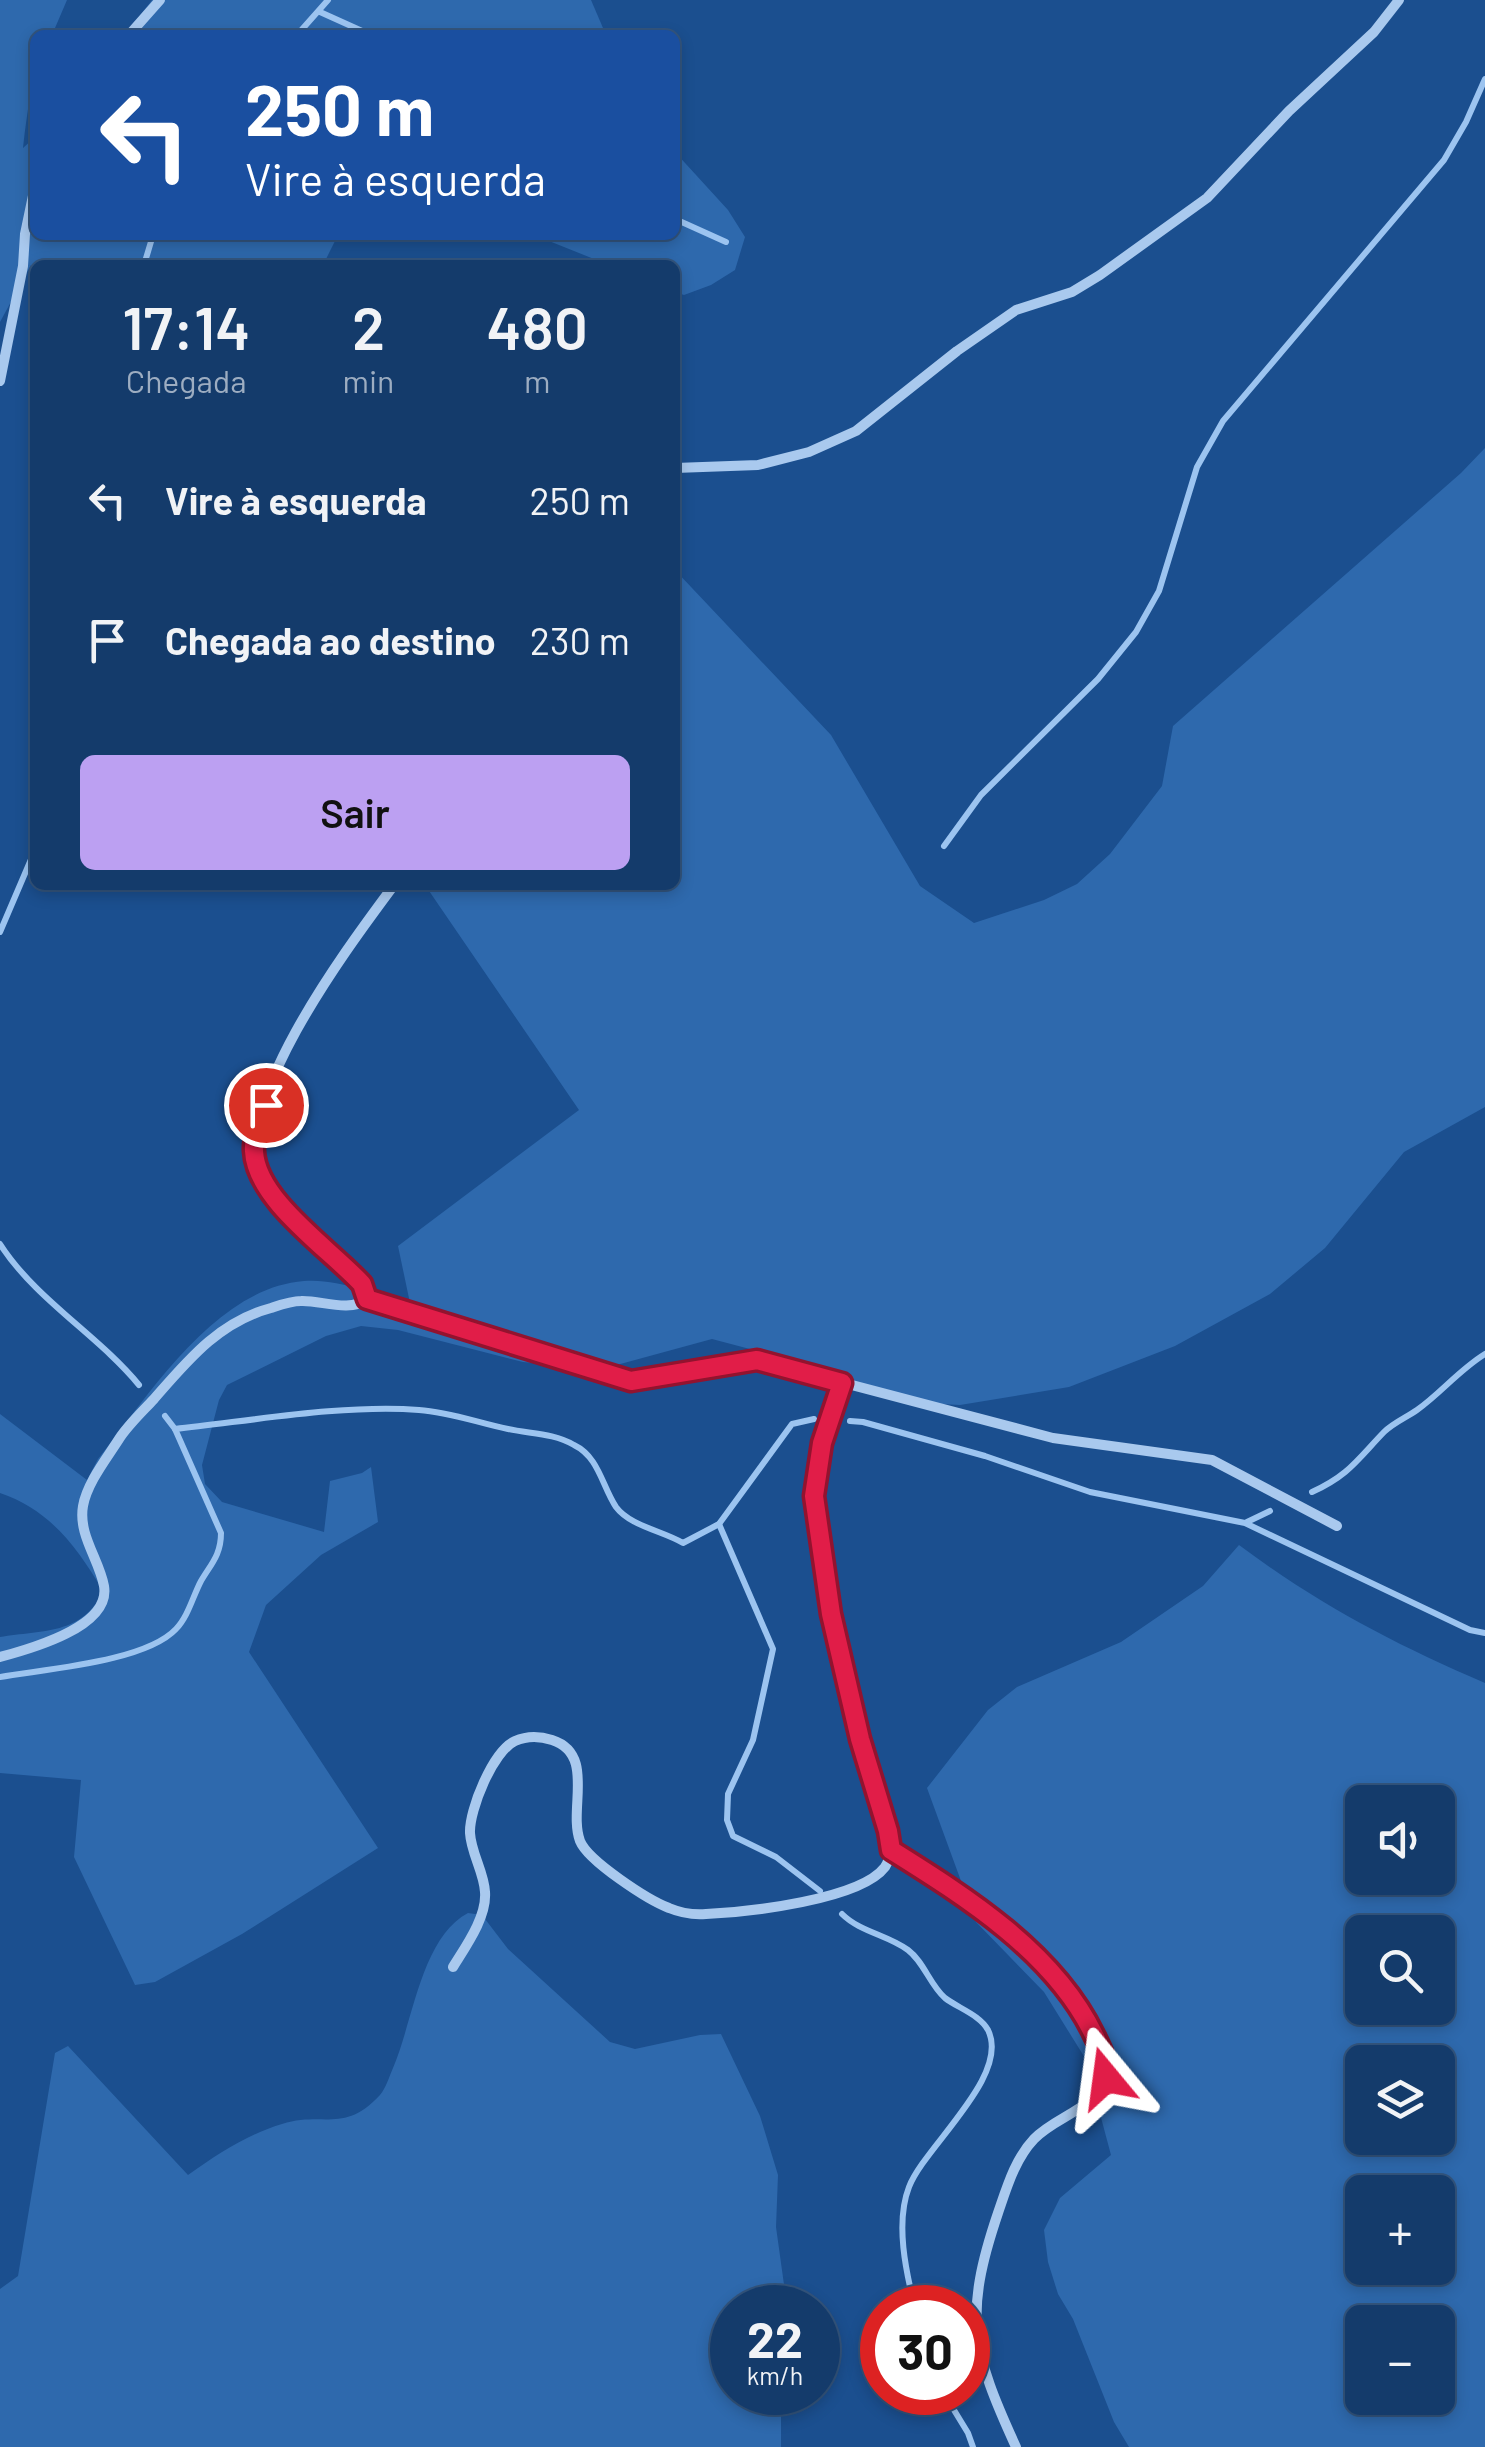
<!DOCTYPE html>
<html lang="pt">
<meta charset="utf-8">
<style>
:root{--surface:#143b6b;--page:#214673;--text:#f1f3f6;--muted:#9dadc1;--line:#33557e;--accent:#bca0f2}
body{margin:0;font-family:Barlow,sans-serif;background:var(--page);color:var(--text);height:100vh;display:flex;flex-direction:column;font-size:38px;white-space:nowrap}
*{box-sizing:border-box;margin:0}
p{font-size:32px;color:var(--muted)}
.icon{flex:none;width:55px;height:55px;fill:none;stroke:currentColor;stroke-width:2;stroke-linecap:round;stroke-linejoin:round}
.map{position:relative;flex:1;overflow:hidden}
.drawer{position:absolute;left:30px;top:260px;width:650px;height:630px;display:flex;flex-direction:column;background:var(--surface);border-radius:15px;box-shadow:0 5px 15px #0003,0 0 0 2px var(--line)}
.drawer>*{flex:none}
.top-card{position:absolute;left:30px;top:30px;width:650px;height:210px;border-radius:15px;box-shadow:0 5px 15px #0003,0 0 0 2px var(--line);background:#1a4fa0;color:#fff;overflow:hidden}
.buttons{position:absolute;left:1345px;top:1785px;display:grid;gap:20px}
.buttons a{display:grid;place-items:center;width:110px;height:110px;border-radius:15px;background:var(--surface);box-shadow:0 5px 15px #0003,0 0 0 2px var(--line);font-size:50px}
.speed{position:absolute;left:710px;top:2285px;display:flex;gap:20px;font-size:50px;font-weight:700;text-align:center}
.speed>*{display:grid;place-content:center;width:130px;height:130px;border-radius:50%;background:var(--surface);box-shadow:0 5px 15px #0003,0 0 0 2px var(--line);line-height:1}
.speed small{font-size:25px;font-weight:400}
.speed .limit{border:15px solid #d22;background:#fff;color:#111}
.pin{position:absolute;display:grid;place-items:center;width:85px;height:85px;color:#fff;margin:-42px;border:5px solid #fff;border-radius:50%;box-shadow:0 2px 10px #0007}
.me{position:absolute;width:110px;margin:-55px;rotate:344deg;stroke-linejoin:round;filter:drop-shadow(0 0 8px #0008)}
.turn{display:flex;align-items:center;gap:35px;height:210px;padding:0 50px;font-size:45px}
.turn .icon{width:130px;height:130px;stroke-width:2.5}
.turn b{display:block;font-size:70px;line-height:85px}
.eta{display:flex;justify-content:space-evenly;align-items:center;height:170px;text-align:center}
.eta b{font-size:60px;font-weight:600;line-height:70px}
.button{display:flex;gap:20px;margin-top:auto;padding:20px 50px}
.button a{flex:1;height:115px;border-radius:15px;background:var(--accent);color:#111;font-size:40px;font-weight:600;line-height:115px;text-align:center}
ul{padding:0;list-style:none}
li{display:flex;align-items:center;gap:30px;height:140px;padding:0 50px}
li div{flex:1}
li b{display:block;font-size:38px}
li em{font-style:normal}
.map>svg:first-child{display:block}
.green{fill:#2e69ad;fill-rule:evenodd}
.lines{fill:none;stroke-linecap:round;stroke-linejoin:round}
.stream{stroke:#9cc4f0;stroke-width:6}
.minor{stroke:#a9c9ee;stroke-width:10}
.route-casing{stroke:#92132f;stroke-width:25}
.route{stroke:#e11d48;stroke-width:18}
</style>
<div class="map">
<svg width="1485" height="2447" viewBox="0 0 1485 2447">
<rect width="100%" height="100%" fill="#1b4f8f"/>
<g class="green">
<path d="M 0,0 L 67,0 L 52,35 L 35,35 C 35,74 27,109 23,148 L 35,137 L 35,235 L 338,235 L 323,265 L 35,265 L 35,302 L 31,265 L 0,322 Z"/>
<path d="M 152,0 L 591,0 L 606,35 L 125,35 Z"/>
<path d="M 675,152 L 728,210 L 745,237 L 735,270 L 711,285 L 684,295 L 675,292 L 675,265 L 609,265 L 534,235 L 675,235 Z"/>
<path d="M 1485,448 L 1485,1107 L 1404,1152 L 1325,1248 L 1270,1294 L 1175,1346 L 1069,1387 L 960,1405 L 904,1402 L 792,1360 L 712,1339 L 602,1369 L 523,1362 L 398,1330 L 361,1326 L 326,1336 L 227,1385 L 219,1400 L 202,1465 L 205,1484 L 222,1502 L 324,1532 L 330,1481 L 362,1473 L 371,1467 L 378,1522 L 321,1555 L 266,1605 L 249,1652 L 378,1848 L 242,1934 L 155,1982 L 135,1985 L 74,1857 L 81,1780 L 0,1773 L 0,1637 C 42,1630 83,1635 103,1591 C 77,1547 50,1510 0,1493 L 0,1414 L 87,1480 L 98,1459 C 149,1395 215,1288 304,1281 C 337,1278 377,1295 410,1303 L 398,1246 L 579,1110 L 425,885 L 675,885 L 675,570 L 831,735 L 920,886 L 974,923 L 1044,900 L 1077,884 L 1110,854 L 1162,786 L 1173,726 L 1461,473 Z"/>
<path d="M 1239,1545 C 1318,1604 1394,1644 1485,1683 L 1485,2447 L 1129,2447 L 1114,2422 L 1073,2319 L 1058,2294 L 1048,2262 L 1044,2230 L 1060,2198 L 1111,2155 L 1091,2080 L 1096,2068 L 1090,2066 L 1044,1992 L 976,1922 L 927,1788 L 988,1710 L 1017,1687 L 1121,1642 L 1203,1586 ZM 1362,1802 L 1438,1802 L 1438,1878 L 1362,1878 ZM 1362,1932 L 1438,1932 L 1438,2008 L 1362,2008 ZM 1362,2062 L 1438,2062 L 1438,2138 L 1362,2138 ZM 1362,2192 L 1438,2192 L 1438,2268 L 1362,2268 ZM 1362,2322 L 1438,2322 L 1438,2398 L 1362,2398 Z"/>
<path d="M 468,1913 L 482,1915 L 508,1949 L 610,2042 L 635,2049 L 700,2035 L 721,2034 L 760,2116 L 778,2175 L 776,2227 L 786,2299 L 785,2307 L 732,2308 L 732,2392 L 781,2393 L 781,2447 L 0,2447 L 0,2289 L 18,2276 L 55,2053 L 68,2046 L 188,2175 C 219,2153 246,2135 282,2124 C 324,2111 344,2134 380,2095 C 386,2088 389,2077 393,2068 C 413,2022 421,1938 468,1913 Z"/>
</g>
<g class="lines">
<g class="stream">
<path d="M 320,12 L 371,35"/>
<path d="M 297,35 L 328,0"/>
<path d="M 675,219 L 726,242"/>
<path d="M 144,265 L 153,235"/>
<path d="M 944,846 L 981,795 L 1098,679 L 1136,632 L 1159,591 L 1197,467 L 1223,421 L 1444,160 L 1466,122 L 1485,79"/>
<path d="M 0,932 L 35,850"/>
<path d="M 0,1244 C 36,1300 98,1335 139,1385"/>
<path d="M 850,1421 L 863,1422 L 985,1456 L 1090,1492 L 1245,1523 L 1470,1630 L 1485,1633"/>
<path d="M 175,1429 C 250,1421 345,1404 419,1410 C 450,1412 478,1423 508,1429 C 531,1434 553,1433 574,1445 C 599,1457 602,1486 616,1507 C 630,1526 663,1531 683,1543 L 719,1524 L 792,1424 L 814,1419"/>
<path d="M 1312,1492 C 1349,1475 1357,1460 1384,1432 C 1393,1423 1407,1417 1417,1410 C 1441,1393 1459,1370 1485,1354"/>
<path d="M 1247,1522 L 1270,1511"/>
<path d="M 719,1524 L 773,1649 L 753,1740 L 728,1794 L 727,1820 L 733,1836 L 776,1857 L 820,1891"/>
<path d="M 0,1677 C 45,1669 145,1662 176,1629 C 188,1617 193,1596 201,1581 C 211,1564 221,1555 221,1533 L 175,1429 L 165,1416"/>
<path d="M 842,1914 C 860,1932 888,1935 908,1950 C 924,1962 930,1985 945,1998 C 958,2008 980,2015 988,2030 C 1011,2076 924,2147 909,2187 C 895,2223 906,2272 915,2308"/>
<path d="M 943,2392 L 968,2433 L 973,2447"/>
</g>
<g class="minor">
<path d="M 129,35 L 160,0"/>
<path d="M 0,381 L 23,266 L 25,234 L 35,186"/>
<path d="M 675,468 L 758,465 L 809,452 L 856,431 L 957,351 L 1016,310 L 1072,292 L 1100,275 L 1207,198 L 1289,111 L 1374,32 L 1399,0"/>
<path d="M 367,1299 L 631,1381 L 757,1360 L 1053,1438 L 1212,1460 L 1337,1526"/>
<path d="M 0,1657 C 30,1649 111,1627 104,1586 C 99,1559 78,1535 83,1506 C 87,1483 107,1458 119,1439 C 128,1425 142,1412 154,1399 C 188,1360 219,1322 271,1308 C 280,1305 291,1301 301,1301 C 321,1300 349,1313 367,1299 L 362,1283 C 332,1251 280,1218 261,1178 C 228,1105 351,943 394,885"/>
<path d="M 891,1850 C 968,1899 1055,1954 1096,2039 C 1101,2049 1109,2063 1106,2075 C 1098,2109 1057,2115 1034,2139 C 1015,2159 1007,2187 998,2213 C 963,2316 972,2351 1016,2447"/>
<path d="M 453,1967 C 466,1946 487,1917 485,1892 C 484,1872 471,1853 470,1833 C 469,1810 493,1751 515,1741 C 526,1736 540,1736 552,1740 C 596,1754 568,1809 580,1841 C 588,1861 648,1900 669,1908 C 681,1913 693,1915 706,1914 C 748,1912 860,1900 885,1867 C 902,1843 870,1778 863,1751 C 843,1677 806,1543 816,1470 C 820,1440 833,1411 842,1383"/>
</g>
</g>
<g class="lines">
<g class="route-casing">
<path id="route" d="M 266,1105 C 261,1119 253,1136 254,1151 C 256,1200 330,1249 362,1284 L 367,1299 L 631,1381 L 757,1360 L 842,1383 L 822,1443 L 814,1496 L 831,1614 L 860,1739 L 888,1831 L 891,1850 C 966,1897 1054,1952 1094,2035 C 1101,2049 1108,2062 1106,2078"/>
</g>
<use href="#route" class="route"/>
</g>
</svg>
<div class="buttons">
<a><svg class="icon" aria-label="sound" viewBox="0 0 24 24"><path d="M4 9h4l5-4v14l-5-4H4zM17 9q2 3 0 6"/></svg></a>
<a><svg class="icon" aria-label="search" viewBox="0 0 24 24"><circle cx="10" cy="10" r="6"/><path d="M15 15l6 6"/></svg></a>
<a><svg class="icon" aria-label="layers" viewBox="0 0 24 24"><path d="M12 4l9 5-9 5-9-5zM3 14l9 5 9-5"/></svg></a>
<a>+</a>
<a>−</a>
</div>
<div class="speed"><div>22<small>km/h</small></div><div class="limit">30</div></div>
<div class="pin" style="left:266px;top:1105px;background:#d93025"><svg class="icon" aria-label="arrive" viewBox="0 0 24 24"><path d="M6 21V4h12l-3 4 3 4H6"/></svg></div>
<svg class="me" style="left:1106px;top:2078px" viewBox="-20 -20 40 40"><path d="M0-17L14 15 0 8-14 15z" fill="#e11d48" stroke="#fff" stroke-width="4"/></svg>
<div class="top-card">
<div class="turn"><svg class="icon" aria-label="left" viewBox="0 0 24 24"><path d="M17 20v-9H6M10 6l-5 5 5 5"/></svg><div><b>250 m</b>Vire à esquerda</div></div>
</div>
<section class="drawer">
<div class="eta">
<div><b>17:14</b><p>Chegada</p></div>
<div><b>2</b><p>min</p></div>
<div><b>480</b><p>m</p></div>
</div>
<ul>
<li><svg class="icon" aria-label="left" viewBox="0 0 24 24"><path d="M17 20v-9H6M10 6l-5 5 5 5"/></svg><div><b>Vire à esquerda</b></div><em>250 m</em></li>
<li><svg class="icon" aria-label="arrive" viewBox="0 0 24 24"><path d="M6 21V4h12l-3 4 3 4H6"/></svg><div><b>Chegada ao destino</b></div><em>230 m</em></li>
</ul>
<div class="button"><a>Sair</a></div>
</section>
</div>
